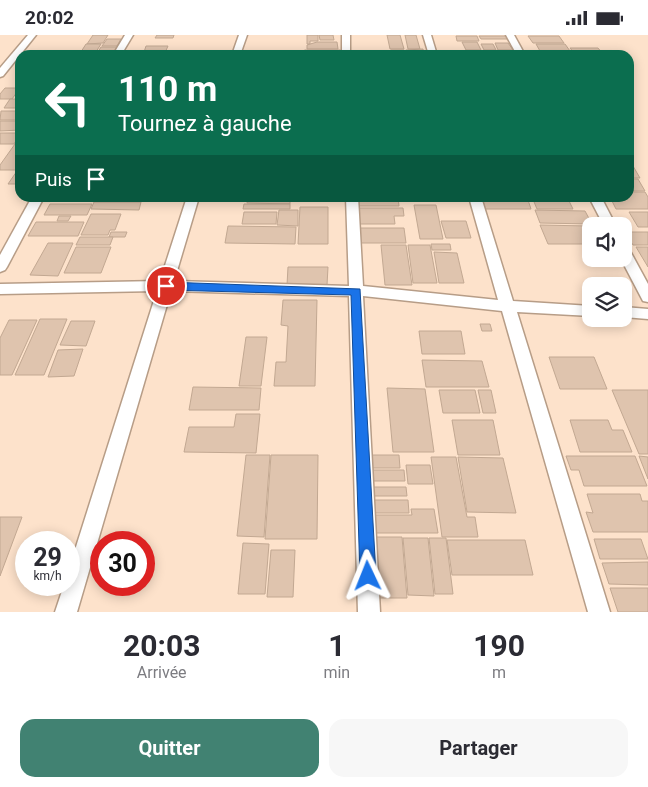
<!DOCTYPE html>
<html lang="fr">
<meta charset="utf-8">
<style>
:root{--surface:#fff;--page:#f7f7f7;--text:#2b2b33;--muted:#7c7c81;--accent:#418272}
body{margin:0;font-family:Roboto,sans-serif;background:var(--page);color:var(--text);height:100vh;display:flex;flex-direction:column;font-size:19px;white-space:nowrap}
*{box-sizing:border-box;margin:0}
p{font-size:16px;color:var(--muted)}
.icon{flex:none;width:28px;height:28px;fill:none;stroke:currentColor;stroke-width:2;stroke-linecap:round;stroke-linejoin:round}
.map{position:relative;height:577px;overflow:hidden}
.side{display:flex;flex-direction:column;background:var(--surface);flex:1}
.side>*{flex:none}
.banner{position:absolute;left:15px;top:15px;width:619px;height:152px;border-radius:15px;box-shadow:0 2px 12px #0003;background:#0b6e4f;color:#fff;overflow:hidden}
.buttons{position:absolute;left:582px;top:182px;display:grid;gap:10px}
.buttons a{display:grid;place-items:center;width:50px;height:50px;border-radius:10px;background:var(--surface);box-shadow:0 2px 12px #0003;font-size:25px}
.speed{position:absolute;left:15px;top:496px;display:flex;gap:10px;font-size:25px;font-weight:700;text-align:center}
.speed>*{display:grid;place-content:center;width:65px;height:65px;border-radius:50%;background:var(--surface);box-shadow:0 2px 12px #0003;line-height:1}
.speed small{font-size:12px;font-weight:400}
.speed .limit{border:8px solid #d22;background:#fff;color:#111}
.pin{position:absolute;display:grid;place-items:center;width:42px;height:42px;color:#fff;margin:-21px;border:2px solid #fff;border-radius:50%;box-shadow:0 1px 5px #0007}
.me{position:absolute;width:55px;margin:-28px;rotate:358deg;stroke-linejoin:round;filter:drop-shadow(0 0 4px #0008)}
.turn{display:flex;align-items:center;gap:18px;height:105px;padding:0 20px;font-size:22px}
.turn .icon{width:65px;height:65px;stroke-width:2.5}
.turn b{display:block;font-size:35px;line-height:42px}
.then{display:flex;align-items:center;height:48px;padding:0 20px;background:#0003;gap:10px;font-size:19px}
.eta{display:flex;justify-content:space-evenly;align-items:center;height:85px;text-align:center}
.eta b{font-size:30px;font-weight:700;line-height:35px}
.primary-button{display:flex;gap:10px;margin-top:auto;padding:10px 20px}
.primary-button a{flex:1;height:58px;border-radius:15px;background:var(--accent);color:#fff;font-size:20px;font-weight:700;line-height:58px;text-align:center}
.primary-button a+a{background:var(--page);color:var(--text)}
.status{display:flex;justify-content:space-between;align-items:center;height:35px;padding:0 25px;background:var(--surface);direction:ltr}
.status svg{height:14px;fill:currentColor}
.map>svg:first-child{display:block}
.building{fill:#dfc4ae;stroke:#c2a892}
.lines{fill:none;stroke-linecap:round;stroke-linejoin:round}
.minor-casing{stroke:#b79d87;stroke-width:3}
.minor{fill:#fff;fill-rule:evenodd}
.route{fill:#1a73e8;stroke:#114b97}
</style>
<div class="status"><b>20:02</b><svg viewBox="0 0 49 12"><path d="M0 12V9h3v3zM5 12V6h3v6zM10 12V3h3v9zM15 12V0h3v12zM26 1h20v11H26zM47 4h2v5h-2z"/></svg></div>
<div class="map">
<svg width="648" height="577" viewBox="0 0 648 577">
<rect width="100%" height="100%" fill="#fde2cb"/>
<g class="building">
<path d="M 93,0 L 108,0 L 103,8 L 87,9 Z"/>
<path d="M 157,0 L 174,0 L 173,3 L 155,3 Z"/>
<path d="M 307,0 L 318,0 L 318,6 L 310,6 L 310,9 L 307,9 Z"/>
<path d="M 319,0 L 333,0 L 334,5 L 320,5 Z"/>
<path d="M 387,0 L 400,0 L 404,14 L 390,14 Z"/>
<path d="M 405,0 L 416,0 L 420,14 L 408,14 Z"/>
<path d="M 456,1 L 477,1 L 479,6 L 457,6 Z"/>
<path d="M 479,1 L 508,1 L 510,4 L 481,4 Z"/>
<path d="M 528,1 L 559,1 L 564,8 L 533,8 Z"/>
<path d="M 107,4 L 121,4 L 117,11 L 102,11 Z"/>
<path d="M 317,7 L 337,7 L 338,14 L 307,14 L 307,10 Z"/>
<path d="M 462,7 L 477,7 L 481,15 L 466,15 Z"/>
<path d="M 495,8 L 508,8 L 513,15 L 498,15 Z"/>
<path d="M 86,9 L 101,9 L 94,20 L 79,20 Z"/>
<path d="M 481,9 L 493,9 L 496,15 L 484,15 Z"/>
<path d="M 536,9 L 565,9 L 570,16 L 540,16 Z"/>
<path d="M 146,11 L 168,11 L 164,20 L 149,20 L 151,17 L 144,17 Z"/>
<path d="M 101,12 L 117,12 L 112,20 L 96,20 Z"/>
<path d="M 570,13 L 598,13 L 604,20 L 576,20 Z"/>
<path d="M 423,14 L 424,19 L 407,19 L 406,15 Z"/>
<rect x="305" y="15" width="35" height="5"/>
<path d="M 391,15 L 404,15 L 406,20 L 392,20 Z"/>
<path d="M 5,53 L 20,53 L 12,64 L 0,64 L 0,59 Z"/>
<path d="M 10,64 L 20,64 L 20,73 L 4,73 Z"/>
<path d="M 1,76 L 20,76 L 20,85 L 0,85 Z"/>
<path d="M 0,86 L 20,86 L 20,95 L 0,96 Z"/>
<path d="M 0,98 L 20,98 L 20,99 L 14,109 L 0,109 Z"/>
<path d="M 15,109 L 20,109 L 20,132 L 18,135 L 0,135 L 0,130 Z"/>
<path d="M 629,131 L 633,131 L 640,143 L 629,143 Z"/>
<path d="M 17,136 L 20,136 L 20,149 L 8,149 Z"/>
<path d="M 629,144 L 638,144 L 645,156 L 630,156 Z"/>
<path d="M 629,157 L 645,157 L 648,162 L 648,174 L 616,174 L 610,162 L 629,162 Z"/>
<path d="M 97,162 L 120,162 L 118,166 L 96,166 Z"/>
<path d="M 122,162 L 143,162 L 141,167 L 120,167 Z"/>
<path d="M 248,162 L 290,162 L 290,169 L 247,168 Z"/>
<path d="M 354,162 L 398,162 L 399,171 L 355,171 Z"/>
<path d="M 482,162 L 527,162 L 531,174 L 485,174 Z"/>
<path d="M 532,162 L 539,164 L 567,162 L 573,174 L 537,174 Z"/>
<path d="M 94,167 L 141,167 L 139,175 L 91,174 Z"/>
<path d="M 50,169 L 92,169 L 87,180 L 44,180 Z"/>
<path d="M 244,169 L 290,169 L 290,174 L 243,174 Z"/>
<path d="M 414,170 L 436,170 L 443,204 L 420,204 Z"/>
<path d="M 300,172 L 328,172 L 328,209 L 298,209 Z"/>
<path d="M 355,173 L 403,173 L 404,181 L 394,181 L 395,189 L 356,189 Z"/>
<path d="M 279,175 L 298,175 L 298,191 L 277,190 Z"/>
<path d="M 535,175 L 585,176 L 592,189 L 540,188 Z"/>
<path d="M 244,177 L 277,177 L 276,189 L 242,189 Z"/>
<path d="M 629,177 L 648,177 L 648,192 L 638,192 Z"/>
<path d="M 91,179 L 121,179 L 115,195 L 110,195 L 108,200 L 81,200 Z"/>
<path d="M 59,181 L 71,181 L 68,186 L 57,186 Z"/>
<path d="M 441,186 L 466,186 L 471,203 L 446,203 Z"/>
<path d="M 36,187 L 84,187 L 78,201 L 28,201 Z"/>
<path d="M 540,190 L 588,191 L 591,198 L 591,209 L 548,209 Z"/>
<path d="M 228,191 L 296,192 L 295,209 L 225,208 Z"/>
<path d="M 357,193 L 404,193 L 406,208 L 357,208 Z"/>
<path d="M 111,197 L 127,197 L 125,202 L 109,202 Z"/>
<path d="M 625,197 L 648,197 L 648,210 L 633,210 Z"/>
<path d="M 80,202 L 113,202 L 110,210 L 76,210 Z"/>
<path d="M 48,208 L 73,208 L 58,241 L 30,240 Z"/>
<path d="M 431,209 L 450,209 L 451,215 L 432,215 Z"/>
<path d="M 381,210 L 406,210 L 412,250 L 385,250 Z"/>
<path d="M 408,210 L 430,210 L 437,248 L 413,248 Z"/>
<path d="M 76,212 L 111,212 L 101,238 L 64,238 Z"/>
<path d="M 636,212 L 648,212 L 648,232 Z"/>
<path d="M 434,217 L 457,218 L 464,248 L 439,248 Z"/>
<path d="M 288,232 L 328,232 L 327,250 L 287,250 Z"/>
<path d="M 283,265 L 317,265 L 315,351 L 274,351 L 276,327 L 286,327 L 288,291 L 281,290 Z"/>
<path d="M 40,284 L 67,284 L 44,340 L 15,340 Z"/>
<path d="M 9,285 L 37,285 L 12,340 L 0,340 L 0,303 Z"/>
<path d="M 71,286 L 95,286 L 86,311 L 60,310 Z"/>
<path d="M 480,289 L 490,289 L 492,296 L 482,296 Z"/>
<path d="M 419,296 L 461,296 L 465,319 L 422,319 Z"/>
<path d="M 246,302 L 267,302 L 261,351 L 239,351 Z"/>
<path d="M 83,314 L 74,341 L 48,342 L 58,315 Z"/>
<path d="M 549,322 L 594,322 L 607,354 L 560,354 Z"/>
<path d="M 422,325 L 482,326 L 489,352 L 426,352 Z"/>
<path d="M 193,352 L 261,353 L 259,375 L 189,375 Z"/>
<path d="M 387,353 L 425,354 L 434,417 L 393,417 Z"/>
<path d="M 439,355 L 475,355 L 480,378 L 443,378 Z"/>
<path d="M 478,355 L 491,355 L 496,378 L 483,378 Z"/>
<path d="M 612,355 L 648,355 L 648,419 L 639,419 Z"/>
<path d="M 236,379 L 260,379 L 256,418 L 184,417 L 189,392 L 234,392 Z"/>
<path d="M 452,385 L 493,385 L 500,420 L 458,420 Z"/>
<path d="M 570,385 L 608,385 L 612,395 L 623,395 L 632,417 L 580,417 Z"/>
<path d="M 246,420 L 270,420 L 264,502 L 237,501 Z"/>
<path d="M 271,420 L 318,420 L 317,504 L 265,504 Z"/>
<path d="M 372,420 L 399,420 L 400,433 L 372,433 Z"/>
<path d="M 566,421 L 635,421 L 647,451 L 584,451 L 579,435 L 571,435 Z"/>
<path d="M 639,421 L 648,422 L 648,444 Z"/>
<path d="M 431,422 L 456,422 L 467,482 L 475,482 L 478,502 L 442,502 Z"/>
<path d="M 458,422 L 503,423 L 516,478 L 467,477 Z"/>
<path d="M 406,430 L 430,430 L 433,449 L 408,449 Z"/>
<path d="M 365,435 L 404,435 L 405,446 L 366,446 Z"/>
<path d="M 369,452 L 406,452 L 407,461 L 370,461 Z"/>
<path d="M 587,459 L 640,459 L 642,466 L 648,466 L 648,497 L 593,497 L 586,477 L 593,478 Z"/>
<path d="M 373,465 L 408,465 L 409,478 L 374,478 Z"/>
<path d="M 411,474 L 434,474 L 438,498 L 368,498 L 367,480 L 412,480 Z"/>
<path d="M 0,482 L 22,482 L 0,541 Z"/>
<path d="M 373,502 L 402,502 L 407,563 L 377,563 Z"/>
<path d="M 403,503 L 428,503 L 434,561 L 408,560 Z"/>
<path d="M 429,503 L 446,503 L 453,559 L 435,559 Z"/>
<path d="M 594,504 L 641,504 L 648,524 L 600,524 Z"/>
<path d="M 447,505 L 525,505 L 533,540 L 452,540 Z"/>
<path d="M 243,508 L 269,509 L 265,559 L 238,559 Z"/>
<path d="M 271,515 L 295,515 L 293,562 L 267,562 Z"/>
<path d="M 648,527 L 648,550 L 609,549 L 602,528 Z"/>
<path d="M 610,553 L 648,553 L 648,577 L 618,577 Z"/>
</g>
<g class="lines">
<g class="minor-casing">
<g id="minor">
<path d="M 28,0 L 36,0 L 3,41 L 0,42 L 0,33 Z"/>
<path d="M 125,0 L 133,0 L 121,20 L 113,20 Z"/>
<path d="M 239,0 L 247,0 L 240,20 L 232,20 Z"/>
<rect x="342" y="0" width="8" height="20"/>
<path d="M 423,0 L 431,0 L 437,20 L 429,20 Z"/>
<path d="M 506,0 L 514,0 L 525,20 L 517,20 Z"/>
<path d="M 32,162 L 44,162 L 7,232 L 5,235 L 0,237 L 0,220 Z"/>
<path d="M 187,162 L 199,162 L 174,246 L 349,251 L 346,162 L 358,162 L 363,251 L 498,265 L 469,162 L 481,162 L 513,266 L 591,271 L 591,281 L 517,277 L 610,577 L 588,577 L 502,276 L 363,261 L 380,577 L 358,577 L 349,261 L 171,256 L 77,577 L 55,577 L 64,550 L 69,550 L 69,534 L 157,256 L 0,259 L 0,249 L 160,246 Z"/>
<path d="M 589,162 L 601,162 L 616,191 L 604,191 Z"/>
<path d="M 624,213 L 629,214 L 648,249 L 648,267 L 643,266 L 621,224 L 624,224 Z"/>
<path d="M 624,272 L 648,274 L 648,284 L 624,282 Z"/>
</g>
</g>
<use href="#minor" class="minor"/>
</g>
<path class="route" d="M 166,247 L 360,254 L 376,541 L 373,546 L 368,549 L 362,546 L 360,541 L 351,260 L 166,255 L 161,251 Z"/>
</svg>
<div class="buttons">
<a><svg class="icon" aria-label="sound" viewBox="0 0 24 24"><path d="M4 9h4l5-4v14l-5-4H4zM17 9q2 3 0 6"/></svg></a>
<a><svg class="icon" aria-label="layers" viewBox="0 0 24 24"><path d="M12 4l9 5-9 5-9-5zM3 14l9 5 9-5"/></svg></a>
</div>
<div class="speed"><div>29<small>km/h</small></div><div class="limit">30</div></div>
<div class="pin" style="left:166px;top:251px;background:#d93025"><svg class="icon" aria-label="arrive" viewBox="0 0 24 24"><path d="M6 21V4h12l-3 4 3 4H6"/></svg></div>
<svg class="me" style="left:368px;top:541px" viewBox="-20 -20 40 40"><path d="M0-17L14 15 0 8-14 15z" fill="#1a73e8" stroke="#fff" stroke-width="4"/></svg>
<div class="banner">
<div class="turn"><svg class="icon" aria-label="left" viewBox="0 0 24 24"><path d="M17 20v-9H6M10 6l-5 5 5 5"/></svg><div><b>110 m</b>Tournez à gauche</div></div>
<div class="then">Puis<svg class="icon" aria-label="arrive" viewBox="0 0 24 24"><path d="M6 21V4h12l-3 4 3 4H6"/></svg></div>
</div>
</div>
<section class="side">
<div class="eta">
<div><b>20:03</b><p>Arrivée</p></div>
<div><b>1</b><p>min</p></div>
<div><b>190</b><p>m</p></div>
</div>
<div class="primary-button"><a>Quitter</a><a>Partager</a></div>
</section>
